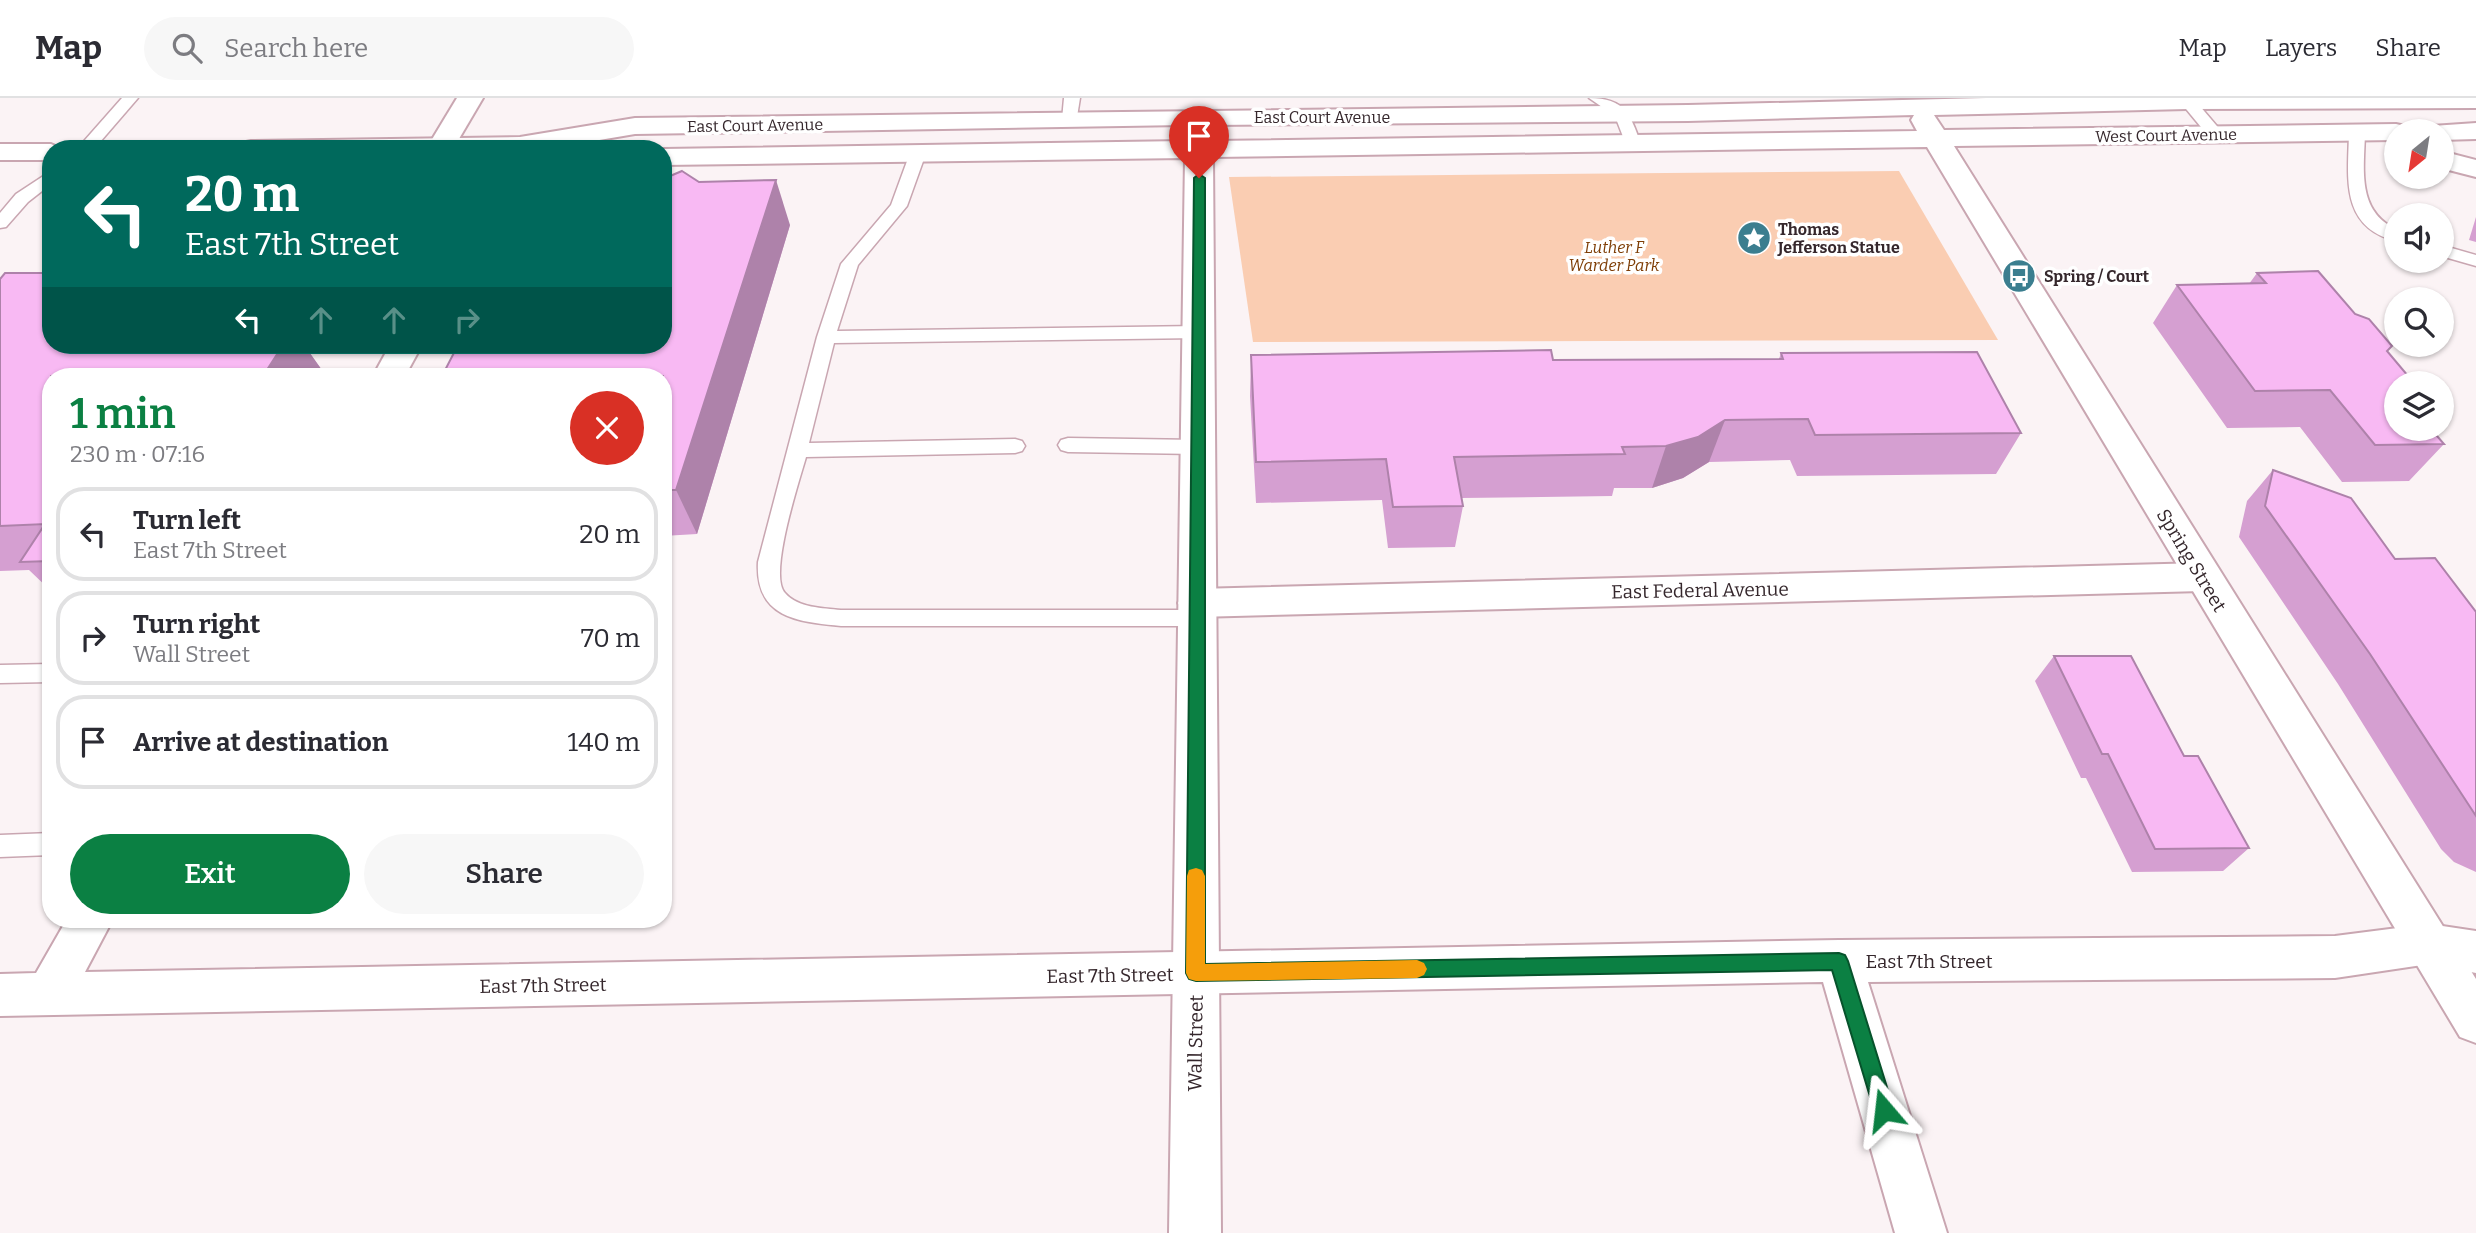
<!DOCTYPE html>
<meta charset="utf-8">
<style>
:root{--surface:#fff;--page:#f7f7f7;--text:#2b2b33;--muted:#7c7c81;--line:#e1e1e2;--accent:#0b8043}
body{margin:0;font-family:Bitter,serif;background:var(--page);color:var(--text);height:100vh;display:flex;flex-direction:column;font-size:26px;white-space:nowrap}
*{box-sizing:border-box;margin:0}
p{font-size:23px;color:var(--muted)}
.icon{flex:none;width:38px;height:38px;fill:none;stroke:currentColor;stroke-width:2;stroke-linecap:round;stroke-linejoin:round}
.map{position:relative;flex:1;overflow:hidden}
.panel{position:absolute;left:42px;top:270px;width:630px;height:560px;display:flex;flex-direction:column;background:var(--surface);border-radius:28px;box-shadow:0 2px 5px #0004}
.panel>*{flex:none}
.guide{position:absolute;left:42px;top:42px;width:630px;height:214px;border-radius:28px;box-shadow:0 2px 5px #0004;background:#00695c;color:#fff;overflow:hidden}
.needle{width:46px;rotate:210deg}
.fabs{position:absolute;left:2384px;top:21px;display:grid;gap:14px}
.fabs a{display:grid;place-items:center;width:70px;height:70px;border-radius:50%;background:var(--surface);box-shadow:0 2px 5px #0004;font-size:35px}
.pin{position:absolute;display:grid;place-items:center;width:60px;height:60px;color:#fff;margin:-72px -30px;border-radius:50% 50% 50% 0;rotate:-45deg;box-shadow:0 0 7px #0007}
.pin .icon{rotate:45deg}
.me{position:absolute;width:77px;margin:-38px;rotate:343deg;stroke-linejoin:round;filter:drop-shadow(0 0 5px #0008)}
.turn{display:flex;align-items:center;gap:24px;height:147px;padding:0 28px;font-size:32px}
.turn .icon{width:91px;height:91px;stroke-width:2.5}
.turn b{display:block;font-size:49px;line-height:60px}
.lanes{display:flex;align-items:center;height:66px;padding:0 28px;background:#0003;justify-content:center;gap:35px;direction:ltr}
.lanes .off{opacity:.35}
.round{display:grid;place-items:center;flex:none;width:74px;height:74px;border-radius:37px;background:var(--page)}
.summary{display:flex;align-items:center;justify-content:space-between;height:119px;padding:0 28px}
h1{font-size:42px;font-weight:600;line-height:52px;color:var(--accent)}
.primary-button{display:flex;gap:14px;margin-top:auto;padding:14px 28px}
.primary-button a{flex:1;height:80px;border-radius:42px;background:var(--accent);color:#fff;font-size:28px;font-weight:600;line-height:80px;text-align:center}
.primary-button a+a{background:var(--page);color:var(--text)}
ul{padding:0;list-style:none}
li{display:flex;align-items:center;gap:21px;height:94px;margin:0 14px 10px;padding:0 14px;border:4px solid var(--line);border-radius:28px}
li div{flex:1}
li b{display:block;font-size:26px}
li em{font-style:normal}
header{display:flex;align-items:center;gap:42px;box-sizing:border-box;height:98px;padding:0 35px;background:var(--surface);border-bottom:2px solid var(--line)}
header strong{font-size:33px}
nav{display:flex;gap:38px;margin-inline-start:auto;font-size:24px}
.search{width:490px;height:63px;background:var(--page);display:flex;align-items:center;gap:18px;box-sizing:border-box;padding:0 24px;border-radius:38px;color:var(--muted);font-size:26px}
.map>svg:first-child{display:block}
.green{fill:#facdb2}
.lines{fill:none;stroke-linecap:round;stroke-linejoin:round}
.lane-casing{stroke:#c9a6b1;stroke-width:3}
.street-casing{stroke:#c9a6b1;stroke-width:4}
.secondary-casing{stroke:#c9a6b1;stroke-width:4}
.lane{fill:#fff;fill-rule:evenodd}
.street{fill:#fff;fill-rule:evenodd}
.secondary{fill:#fff;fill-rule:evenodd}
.wall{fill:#d59fd1}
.shaded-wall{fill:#ae82aa}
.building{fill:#f8b9f3;stroke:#ae82aa;stroke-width:2}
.route{fill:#0b8043;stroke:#07532c;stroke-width:2}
.slow{fill:#f59e0b}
.labels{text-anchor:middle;stroke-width:7;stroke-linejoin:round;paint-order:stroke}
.far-street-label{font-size:16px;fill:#35272c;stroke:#fff}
.far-poi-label{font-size:16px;font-weight:bold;fill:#35272c;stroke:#fff;text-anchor:start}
.far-park-label{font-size:16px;font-style:italic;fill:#7e3d05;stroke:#fff}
.street-label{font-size:19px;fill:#35272c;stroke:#fff}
</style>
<header>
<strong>Map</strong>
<div class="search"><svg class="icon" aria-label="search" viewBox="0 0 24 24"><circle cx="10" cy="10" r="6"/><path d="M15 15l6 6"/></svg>Search here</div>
<nav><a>Map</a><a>Layers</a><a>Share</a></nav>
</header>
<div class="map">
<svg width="2476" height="1135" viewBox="0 0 2476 1135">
<rect width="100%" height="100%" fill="#fbf3f5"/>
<path class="green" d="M 1899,73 L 1998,242 L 1253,244 L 1229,79 Z"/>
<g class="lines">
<g class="lane-casing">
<g id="lane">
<path d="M 122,0 L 138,0 L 94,51 L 77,51 Z"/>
<path d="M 1064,0 L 1080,0 L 1076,25 L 1064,25 L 1062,22 Z"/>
<path d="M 1589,0 C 1625,0 1630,16 1641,46 L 1639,49 L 1627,49 L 1615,18 Z"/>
<path d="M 2177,0 L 2193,0 L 2222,34 L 2224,37 L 2222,40 L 2210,40 Z"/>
<path d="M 2357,30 L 2365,35 C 2364,72 2357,113 2396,131 L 2396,143 C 2340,129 2348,80 2349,35 Z"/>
<path d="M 918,50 L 926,55 L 907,108 L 858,167 L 837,233 L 1199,228 L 1208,234 L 1199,240 L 834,245 L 809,345 L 1015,341 L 1022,343 L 1025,348 L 1022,353 L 1015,355 L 806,359 C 799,384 768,477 785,495 C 798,510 823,510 841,512 L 1197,512 L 1205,514 L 1208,520 L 1205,526 L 1197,528 L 841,528 C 796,524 755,519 758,464 L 817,239 L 841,166 L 891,107 L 910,55 Z"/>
<path d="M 51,73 L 51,86 L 28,104 L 6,129 L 0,130 L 0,115 L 16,96 Z"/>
<path d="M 2441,147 L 2476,157 L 2476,168 L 2441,158 Z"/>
<path d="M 1068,340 L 1198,342 L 1205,344 L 1208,349 L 1205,354 L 1198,356 L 1068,354 L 1061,352 L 1058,347 L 1061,342 Z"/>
<path d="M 51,566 L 51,584 L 0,585 L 0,567 Z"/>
<path d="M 51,735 L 51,757 L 0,759 L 0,737 Z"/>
</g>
</g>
<g class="street-casing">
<g id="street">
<path d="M 457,0 L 483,0 L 453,51 L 429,51 L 428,48 Z"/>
<path d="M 390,247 L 422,247 L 405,278 L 373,278 Z"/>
<path d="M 2202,465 L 2215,469 L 2220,479 L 2215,489 L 2202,493 L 1197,519 L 1184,515 L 1178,505 L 1184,495 L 1197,491 Z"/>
<path d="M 67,821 L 113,821 L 85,874 L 1839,842 L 2335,838 L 2429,826 L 2476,833 L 2476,875 L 2429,866 L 2335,880 L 1868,884 L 1947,1135 L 1895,1135 L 1823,884 L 0,918 L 0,876 L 36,875 Z"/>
</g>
</g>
<g class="secondary-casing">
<g id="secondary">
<path d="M 1986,0 L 2476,0 L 2476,10 L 2187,11 L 1934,17 L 1944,32 L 2396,26 L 2405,28 L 2409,33 L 2396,33 L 2396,42 L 1954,48 L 2476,881 L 2476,945 L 2460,939 L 1927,49 L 1213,59 L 1221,1135 L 1169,1135 L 1185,60 L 663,67 L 663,51 L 1185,43 L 1184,27 L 635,36 L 546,51 L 238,51 L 241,45 L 251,43 L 520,39 L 635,20 L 1688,7 ZM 1914,17 L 1911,22 L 1917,33 L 1212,43 L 1210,27 L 1688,23 Z"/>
<path d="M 2476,25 L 2476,41 L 2441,42 L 2441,33 L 2428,33 L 2432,28 Z"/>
<path d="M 0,46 L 51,46 L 62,51 L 51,51 L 51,62 L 0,62 Z"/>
<path d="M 2441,53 L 2476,62 L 2476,79 L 2441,70 Z"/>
</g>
</g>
<use href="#lane" class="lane"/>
<use href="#street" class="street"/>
<use href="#secondary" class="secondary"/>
</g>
<g class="wall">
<path d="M 699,84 L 790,127 L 697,436 L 663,438 L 663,278 Z"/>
<path d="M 2476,119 L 2476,144 L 2469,142 Z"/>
<path d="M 2257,175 L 2387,254 L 2396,285 L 2396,331 L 2444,346 L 2409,383 L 2342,384 L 2300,329 L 2227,330 L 2153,225 L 2177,187 L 2249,186 Z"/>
<path d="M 0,181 L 307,251 L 324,275 L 51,278 L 51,493 L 29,472 L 0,473 Z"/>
<path d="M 1781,255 L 2021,335 L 1996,376 L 1797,378 L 1790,362 L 1709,364 L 1683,380 L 1652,390 L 1614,390 L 1612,398 L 1461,400 L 1463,408 L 1455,449 L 1388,450 L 1382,402 L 1256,405 L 1250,298 L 1251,257 L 1553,262 L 1779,261 Z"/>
<path d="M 2273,372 L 2395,461 L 2476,514 L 2476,774 L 2454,764 L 2441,751 L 2338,586 L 2239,439 L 2247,403 Z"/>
<path d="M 2054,558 L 2184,658 L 2249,750 L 2223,773 L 2132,774 L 2086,680 L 2081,680 L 2035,583 Z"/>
</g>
<g class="shaded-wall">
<path d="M 776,82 L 790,127 L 697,436 L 676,392 Z"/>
<path d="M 271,247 L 310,247 L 307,251 L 324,275 L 322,278 L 263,278 Z"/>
<path d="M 1725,322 L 1709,364 L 1683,380 L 1652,390 L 1666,348 Z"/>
</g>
<g class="building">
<path d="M 682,73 L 699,84 L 776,82 L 676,392 L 663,392 L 663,278 L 442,278 L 458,247 L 663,247 L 663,81 Z"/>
<path d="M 2318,173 L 2355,216 L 2369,221 L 2392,248 L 2387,253 L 2414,285 L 2396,285 L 2396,331 L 2431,331 L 2444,346 L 2375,347 L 2330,292 L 2255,293 L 2177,187 L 2266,185 L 2257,175 Z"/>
<path d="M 5,175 L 51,175 L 51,247 L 283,247 L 263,278 L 51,278 L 51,463 L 20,464 L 45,426 L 0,428 L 0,181 Z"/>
<path d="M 1551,252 L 1553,262 L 1783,261 L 1781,255 L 1977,254 L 2021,335 L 1815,337 L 1808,321 L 1725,322 L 1698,339 L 1666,348 L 1622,349 L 1625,356 L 1454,359 L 1463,408 L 1393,409 L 1386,361 L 1256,364 L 1251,257 Z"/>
<path d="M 2273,372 L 2351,400 L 2395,461 L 2435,460 L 2476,514 L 2476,718 L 2370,556 L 2265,408 Z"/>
<path d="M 2054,558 L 2131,558 L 2184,658 L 2198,658 L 2249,750 L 2155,751 L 2108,656 L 2102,656 Z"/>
</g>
<path class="route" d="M 1199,76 L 1205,80 L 1205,866 L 1839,855 L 1845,857 L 1848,863 L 1894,1012 L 1891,1018 L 1884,1021 L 1876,1018 L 1874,1012 L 1832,872 L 1196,883 L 1189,881 L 1186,875 L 1194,80 Z"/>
<path class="slow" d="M 1196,770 L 1202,772 L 1205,778 L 1205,866 L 1417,862 L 1424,865 L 1427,871 L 1424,877 L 1417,880 L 1196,883 L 1189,881 L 1186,875 L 1187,778 L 1189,772 Z"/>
<defs>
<g id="sight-disc" transform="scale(1.75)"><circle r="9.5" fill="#3b7e8f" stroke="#fff"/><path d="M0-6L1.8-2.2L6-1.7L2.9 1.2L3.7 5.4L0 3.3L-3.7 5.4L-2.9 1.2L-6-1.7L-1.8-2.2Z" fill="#fff"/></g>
<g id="bus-disc" transform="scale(1.75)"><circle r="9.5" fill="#3b7e8f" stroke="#fff"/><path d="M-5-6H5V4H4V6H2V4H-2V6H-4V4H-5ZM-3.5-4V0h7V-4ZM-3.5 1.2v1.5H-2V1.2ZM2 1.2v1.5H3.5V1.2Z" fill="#fff"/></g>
</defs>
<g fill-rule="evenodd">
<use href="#sight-disc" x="1754" y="140"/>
<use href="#bus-disc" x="2019" y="178"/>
</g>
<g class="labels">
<g class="far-street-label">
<text x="1322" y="25">East Court Avenue</text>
<text transform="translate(755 27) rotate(-1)" y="6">East Court Avenue</text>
<text transform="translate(2166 37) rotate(-1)" y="6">West Court Avenue</text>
</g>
<g class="far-poi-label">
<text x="1778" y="137">Thomas<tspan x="1778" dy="18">Jefferson Statue</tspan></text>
<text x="2044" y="184">Spring / Court</text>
</g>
<g class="far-park-label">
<text x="1614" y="155">Luther F<tspan x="1614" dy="18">Warder Park</tspan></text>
</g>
<g class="street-label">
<text transform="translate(2192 462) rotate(59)" y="7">Spring Street</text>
<text transform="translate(1700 492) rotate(-1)" y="7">East Federal Avenue</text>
<text x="1929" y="870">East 7th Street</text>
<text transform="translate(1110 877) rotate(-1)" y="7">East 7th Street</text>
<text transform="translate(543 887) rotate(-1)" y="7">East 7th Street</text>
<text transform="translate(1195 945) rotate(-89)" y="7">Wall Street</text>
</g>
</g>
</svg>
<div class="fabs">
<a><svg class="needle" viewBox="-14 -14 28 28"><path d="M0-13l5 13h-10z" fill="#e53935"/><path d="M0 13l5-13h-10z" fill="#7c7c81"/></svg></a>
<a><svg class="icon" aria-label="sound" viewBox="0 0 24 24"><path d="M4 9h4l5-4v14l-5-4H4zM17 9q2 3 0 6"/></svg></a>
<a><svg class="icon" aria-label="search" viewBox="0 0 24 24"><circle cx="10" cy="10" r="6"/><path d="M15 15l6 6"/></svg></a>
<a><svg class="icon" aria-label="layers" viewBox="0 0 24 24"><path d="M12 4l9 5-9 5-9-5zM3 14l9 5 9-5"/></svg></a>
</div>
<div class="pin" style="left:1199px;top:80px;background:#d93025"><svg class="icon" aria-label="arrive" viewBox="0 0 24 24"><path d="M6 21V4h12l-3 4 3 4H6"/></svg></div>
<svg class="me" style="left:1884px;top:1012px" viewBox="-20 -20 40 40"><path d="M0-17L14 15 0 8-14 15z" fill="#0b8043" stroke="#fff" stroke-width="4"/></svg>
<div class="guide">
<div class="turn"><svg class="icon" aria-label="left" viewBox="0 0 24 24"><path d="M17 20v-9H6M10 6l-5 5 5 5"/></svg><div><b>20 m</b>East 7th Street</div></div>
<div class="lanes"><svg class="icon" aria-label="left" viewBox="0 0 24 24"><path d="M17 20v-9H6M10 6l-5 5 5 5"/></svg><svg class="icon off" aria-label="ahead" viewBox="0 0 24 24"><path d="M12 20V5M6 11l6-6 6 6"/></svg><svg class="icon off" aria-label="ahead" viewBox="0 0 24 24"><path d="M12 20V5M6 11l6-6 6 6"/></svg><svg class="icon off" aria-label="right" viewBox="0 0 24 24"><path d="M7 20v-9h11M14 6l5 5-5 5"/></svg></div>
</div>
<section class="panel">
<div class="summary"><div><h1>1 min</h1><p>230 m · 07:16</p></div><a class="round" style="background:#d93025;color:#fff"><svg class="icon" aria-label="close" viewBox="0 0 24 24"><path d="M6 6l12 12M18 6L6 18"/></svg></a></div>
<ul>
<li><svg class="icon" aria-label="left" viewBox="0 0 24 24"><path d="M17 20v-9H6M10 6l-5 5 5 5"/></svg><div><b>Turn left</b><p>East 7th Street</p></div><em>20 m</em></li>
<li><svg class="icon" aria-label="right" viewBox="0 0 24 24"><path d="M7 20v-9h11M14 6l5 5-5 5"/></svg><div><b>Turn right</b><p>Wall Street</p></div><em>70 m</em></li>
<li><svg class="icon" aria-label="arrive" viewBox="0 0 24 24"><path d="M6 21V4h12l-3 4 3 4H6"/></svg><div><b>Arrive at destination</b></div><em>140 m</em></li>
</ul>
<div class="primary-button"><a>Exit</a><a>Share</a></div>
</section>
</div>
